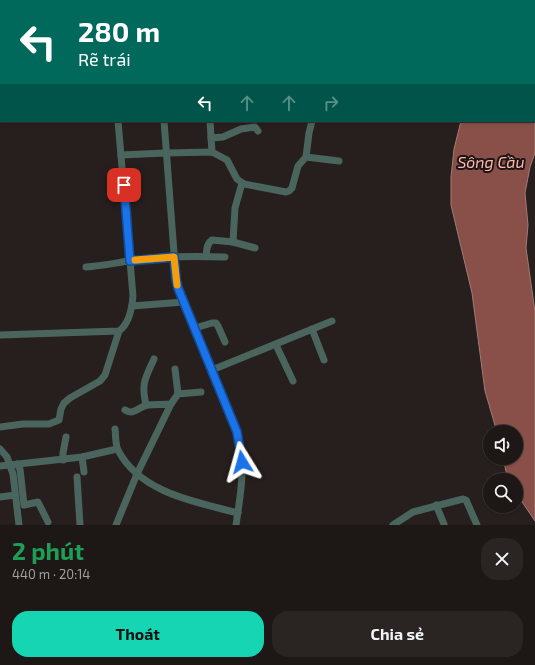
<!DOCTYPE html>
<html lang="vi">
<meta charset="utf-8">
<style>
:root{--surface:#1d1716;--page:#2a2423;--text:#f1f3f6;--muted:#a09fa1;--line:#3b3635;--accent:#16d5b3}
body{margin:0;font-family:"Exo 2",sans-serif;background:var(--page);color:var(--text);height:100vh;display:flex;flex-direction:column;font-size:15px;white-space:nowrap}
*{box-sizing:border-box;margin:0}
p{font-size:13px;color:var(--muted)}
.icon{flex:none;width:22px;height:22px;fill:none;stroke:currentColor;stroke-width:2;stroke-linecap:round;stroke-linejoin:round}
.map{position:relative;height:525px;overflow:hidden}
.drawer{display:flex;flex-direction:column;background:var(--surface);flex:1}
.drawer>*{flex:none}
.guide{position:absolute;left:0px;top:0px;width:535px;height:122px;box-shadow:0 1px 3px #0004,0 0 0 1px var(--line);background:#00695c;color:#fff;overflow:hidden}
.controls{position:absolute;left:483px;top:425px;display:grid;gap:8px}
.controls a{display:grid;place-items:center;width:40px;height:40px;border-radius:50%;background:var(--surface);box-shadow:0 1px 3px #0004,0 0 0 1px var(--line);font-size:20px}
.pin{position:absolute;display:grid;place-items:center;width:34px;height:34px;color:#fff;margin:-17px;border-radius:8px;box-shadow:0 2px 6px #0006}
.me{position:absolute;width:44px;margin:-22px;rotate:352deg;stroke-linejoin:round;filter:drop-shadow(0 0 3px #0008)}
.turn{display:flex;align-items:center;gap:14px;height:84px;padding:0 12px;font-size:18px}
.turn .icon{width:52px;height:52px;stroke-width:2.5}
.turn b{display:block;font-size:28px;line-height:34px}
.lanes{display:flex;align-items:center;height:38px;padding:0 12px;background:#0003;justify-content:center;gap:20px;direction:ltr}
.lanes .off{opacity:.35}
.round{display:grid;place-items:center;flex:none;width:42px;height:42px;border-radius:16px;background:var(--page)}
.head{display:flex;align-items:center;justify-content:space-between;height:68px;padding:0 12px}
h1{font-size:24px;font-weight:700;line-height:30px;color:#1e9e55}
.cta{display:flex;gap:8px;margin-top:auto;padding:8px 12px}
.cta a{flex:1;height:46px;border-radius:16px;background:var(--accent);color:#111;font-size:16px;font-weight:700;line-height:46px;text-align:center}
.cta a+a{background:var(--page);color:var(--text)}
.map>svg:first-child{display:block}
.water{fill:#885049;stroke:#a37a75}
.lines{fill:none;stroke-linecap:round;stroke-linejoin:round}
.minor{stroke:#4a655d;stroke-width:7}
.route-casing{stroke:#114b97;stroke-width:10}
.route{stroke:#1a73e8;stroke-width:7}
.slow{stroke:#f59e0b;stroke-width:7}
.labels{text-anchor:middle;stroke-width:4;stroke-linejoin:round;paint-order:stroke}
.water-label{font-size:16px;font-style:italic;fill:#feb6ac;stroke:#1d1615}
</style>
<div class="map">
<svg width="535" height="525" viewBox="0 0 535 525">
<rect width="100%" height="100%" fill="#271f1e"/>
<path class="water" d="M 510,0 L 535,0 L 535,153 L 530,167 L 525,193 L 528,225 L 526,248 L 535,312 L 535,521 L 516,493 L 516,480 L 508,480 L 503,458 L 516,458 L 516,432 L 497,432 L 485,391 L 472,293 L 451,205 L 451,177 L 454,149 L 461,121 L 534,121 L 534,1 L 510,1 Z"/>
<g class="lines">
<g class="minor">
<path d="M 124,0 L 126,1"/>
<path d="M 152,0 L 152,1"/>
<path d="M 111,1 L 112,0"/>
<path d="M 260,1 L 261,0"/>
<path d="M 304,1 L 305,0"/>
<path d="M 164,121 L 176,279 L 178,288 L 237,432 C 246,467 241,491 236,525"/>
<path d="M 210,121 L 212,152"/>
<path d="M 211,138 L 223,137 L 241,129 L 255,127 L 258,131"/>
<path d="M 121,155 L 166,153 L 212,152 L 227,160 L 237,179 L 244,184 L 286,192 L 289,191 L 292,188 L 298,166 L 306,157 L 309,133 L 312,121"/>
<path d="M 306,157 L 339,161"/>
<path d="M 233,242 L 235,208 L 242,183"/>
<path d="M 206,256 C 207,250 206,244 212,240 L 233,242 L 255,248"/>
<path d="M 86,267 C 101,266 115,263 129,261 C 158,256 196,256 225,257"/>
<path d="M 132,306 L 184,302"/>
<path d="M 195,328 L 212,323 L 216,323 L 218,326 L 225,342"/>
<path d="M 312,329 L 324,360"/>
<path d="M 0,335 L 119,331 C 129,324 132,308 133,296 L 118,121"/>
<path d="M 276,345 L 293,381"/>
<path d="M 175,369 L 178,394"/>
<path d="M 212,370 L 332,321"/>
<path d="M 146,405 C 141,383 145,379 154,359"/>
<path d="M 125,410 C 134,416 139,406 148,405 C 156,404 163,405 171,404 L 178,394 L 201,392"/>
<path d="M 0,427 L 23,424 L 49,424 L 59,420 L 61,409 L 64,403 L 70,398 L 100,381 L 105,375 L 119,331"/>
<path d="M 115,429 C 116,435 115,444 118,450 C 140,493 196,502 238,513"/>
<path d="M 0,449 L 7,457 L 13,474 L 19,525"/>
<path d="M 82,457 L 84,472"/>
<path d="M 63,460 L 63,453 L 66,437"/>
<path d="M 17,464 L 20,469 L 24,505 L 38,502 L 48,522"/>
<path d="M 0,466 L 82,457 L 117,449"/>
<path d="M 77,477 L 80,525"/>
<path d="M 0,497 L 15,495"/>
<path d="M 436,505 L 444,524"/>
<path d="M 116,525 L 137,474 L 171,404"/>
<path d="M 393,525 L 413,512 L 463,499 L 466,500 L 477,525"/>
</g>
</g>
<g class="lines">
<g class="route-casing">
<path id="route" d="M 124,185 L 130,261 L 174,257 L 176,279 L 178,288 L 237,432 L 242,462"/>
</g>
<use href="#route" class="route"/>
<path class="slow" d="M 135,260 L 174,257 L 177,285"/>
</g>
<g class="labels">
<g class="water-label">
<text x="491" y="168">Sông Cầu</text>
</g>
</g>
</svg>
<div class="controls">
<a><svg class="icon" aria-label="sound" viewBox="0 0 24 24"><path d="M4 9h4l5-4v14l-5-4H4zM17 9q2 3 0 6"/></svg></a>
<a><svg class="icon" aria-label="search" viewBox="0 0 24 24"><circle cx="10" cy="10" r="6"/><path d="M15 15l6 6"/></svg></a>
</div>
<div class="pin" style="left:124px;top:185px;background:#d93025"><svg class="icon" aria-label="arrive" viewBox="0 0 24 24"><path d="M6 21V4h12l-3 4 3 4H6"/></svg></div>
<svg class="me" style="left:242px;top:462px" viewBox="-20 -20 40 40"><path d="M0-17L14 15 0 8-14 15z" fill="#1a73e8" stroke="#fff" stroke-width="4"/></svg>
<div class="guide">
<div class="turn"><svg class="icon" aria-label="left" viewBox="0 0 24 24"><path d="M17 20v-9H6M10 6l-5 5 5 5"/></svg><div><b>280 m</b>Rẽ trái</div></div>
<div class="lanes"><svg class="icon" aria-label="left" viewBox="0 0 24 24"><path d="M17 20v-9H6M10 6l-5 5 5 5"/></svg><svg class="icon off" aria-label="ahead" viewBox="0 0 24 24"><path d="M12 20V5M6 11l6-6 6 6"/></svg><svg class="icon off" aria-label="ahead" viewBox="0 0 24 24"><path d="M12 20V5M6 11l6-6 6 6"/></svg><svg class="icon off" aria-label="right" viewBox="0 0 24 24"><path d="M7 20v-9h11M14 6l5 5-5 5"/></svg></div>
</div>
</div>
<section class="drawer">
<div class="head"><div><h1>2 phút</h1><p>440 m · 20:14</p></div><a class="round"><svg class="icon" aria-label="close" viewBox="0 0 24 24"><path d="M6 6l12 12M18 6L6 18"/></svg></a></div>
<div class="cta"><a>Thoát</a><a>Chia sẻ</a></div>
</section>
